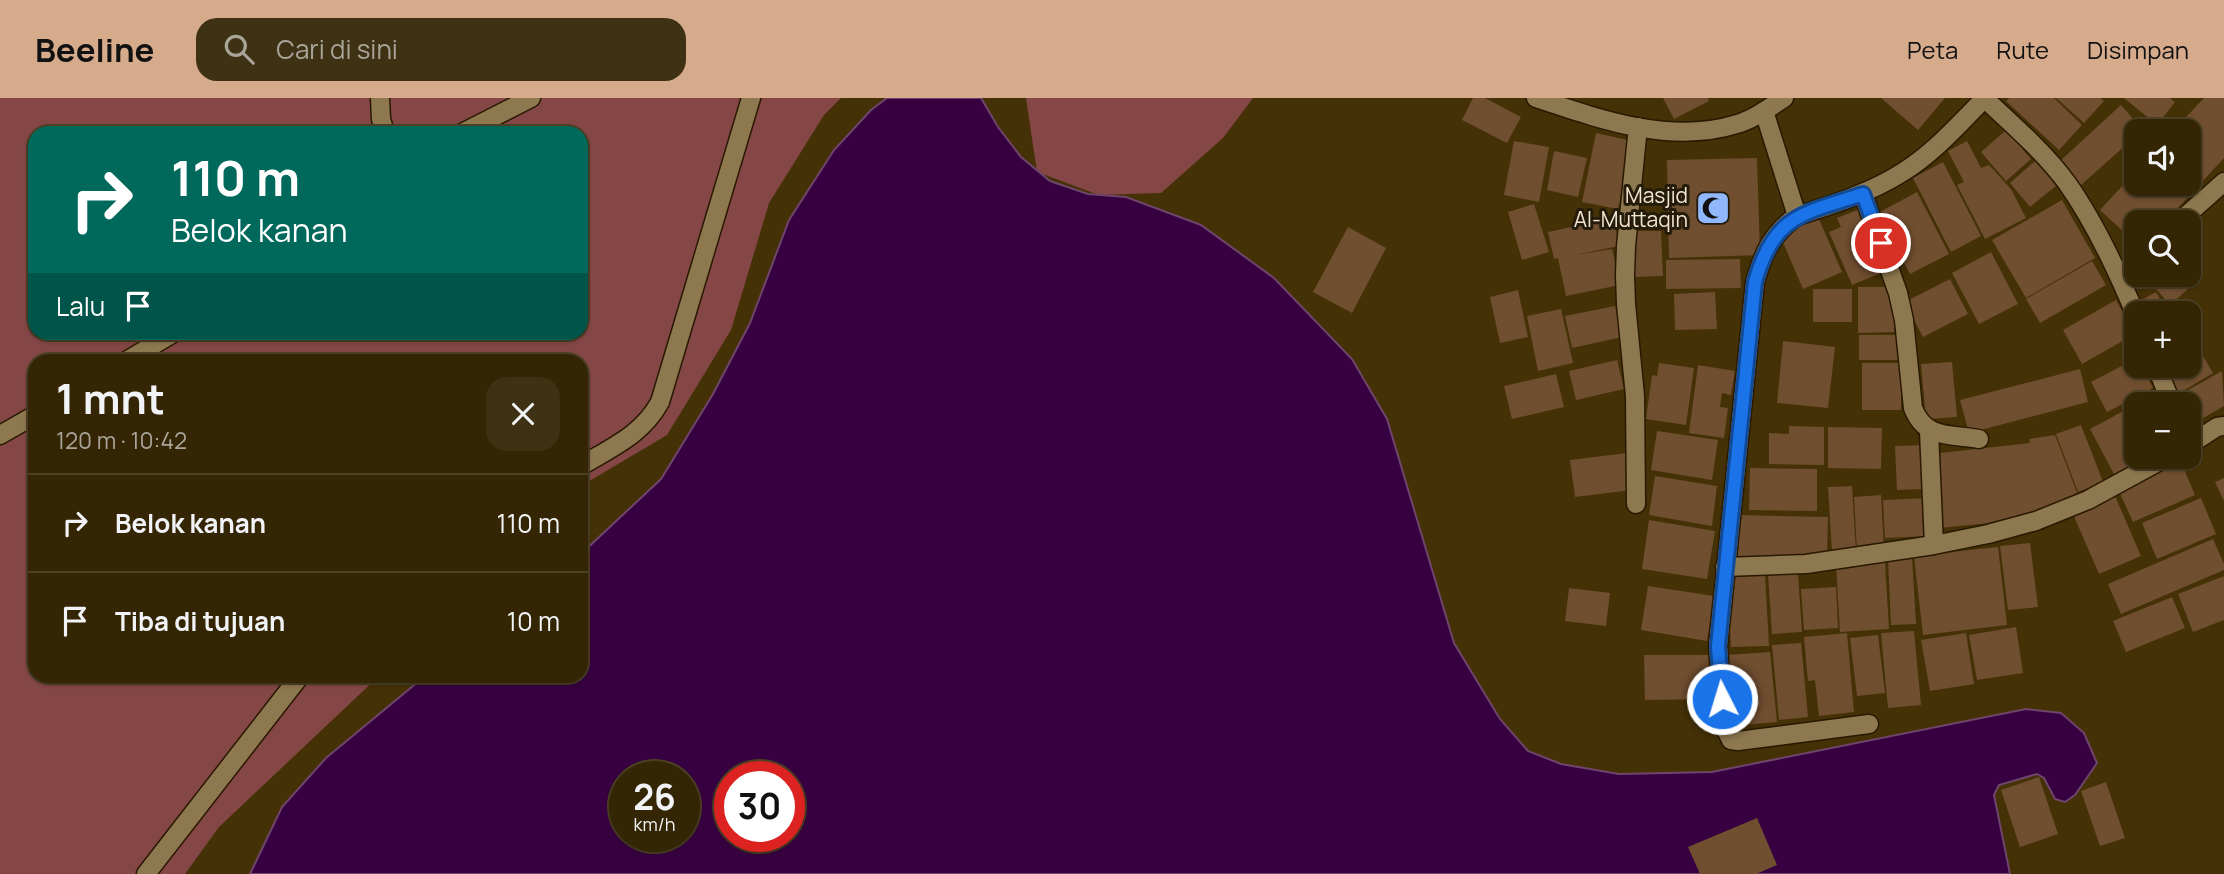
<!DOCTYPE html>
<html lang="id">
<meta charset="utf-8">
<style>
:root{--surface:#342504;--page:#3f3113;--text:#f1f3f6;--muted:#a9a59a;--line:#4e4226;--accent:#d6ab8b}
body{margin:0;font-family:Manrope,sans-serif;background:var(--page);color:var(--text);height:100vh;display:flex;flex-direction:column;font-size:26px;white-space:nowrap}
*{box-sizing:border-box;margin:0}
p{font-size:23px;color:var(--muted)}
.icon{flex:none;width:38px;height:38px;fill:none;stroke:currentColor;stroke-width:2;stroke-linecap:round;stroke-linejoin:round}
.map{position:relative;flex:1;overflow:hidden}
.side{position:absolute;left:28px;top:256px;width:560px;height:329px;display:flex;flex-direction:column;background:var(--surface);border-radius:21px;box-shadow:0 2px 5px #0004,0 0 0 2px var(--line)}
.side>*{flex:none}
.hud{position:absolute;left:28px;top:28px;width:560px;height:214px;border-radius:21px;box-shadow:0 2px 5px #0004,0 0 0 2px var(--line);background:#00695c;color:#fff;overflow:hidden}
.buttons{position:absolute;left:2124px;top:21px;display:grid;gap:14px}
.buttons a{display:grid;place-items:center;width:77px;height:77px;border-radius:14px;background:var(--surface);box-shadow:0 2px 5px #0004,0 0 0 2px var(--line);font-size:35px}
.speed{position:absolute;left:609px;top:663px;display:flex;gap:14px;font-size:35px;font-weight:700;text-align:center}
.speed>*{display:grid;place-content:center;width:91px;height:91px;border-radius:50%;background:var(--surface);box-shadow:0 2px 5px #0004,0 0 0 2px var(--line);line-height:1}
.speed small{font-size:18px;font-weight:400}
.speed .limit{border:10px solid #d22;background:#fff;color:#111}
.pin{position:absolute;display:grid;place-items:center;width:60px;height:60px;color:#fff;margin:-30px;border:4px solid #fff;border-radius:50%;box-shadow:0 2px 7px #0007}
.me{position:absolute;width:77px;margin:-38px;rotate:355deg;stroke-linejoin:round;filter:drop-shadow(0 0 5px #0008)}
.turn{display:flex;align-items:center;gap:24px;height:147px;padding:0 28px;font-size:32px}
.turn .icon{width:91px;height:91px;stroke-width:2.5}
.turn b{display:block;font-size:49px;line-height:60px}
.then{display:flex;align-items:center;height:66px;padding:0 28px;background:#0003;gap:14px;font-size:26px}
.round{display:grid;place-items:center;flex:none;width:74px;height:74px;border-radius:21px;background:var(--page)}
.headline{display:flex;align-items:center;justify-content:space-between;height:119px;padding:0 28px}
h1{font-size:42px;font-weight:700;line-height:52px}
ul{padding:0;list-style:none}
li{display:flex;align-items:center;gap:21px;height:98px;padding:0 28px;border-top:2px solid var(--line)}
li div{flex:1}
li b{display:block;font-size:26px}
li em{font-style:normal}
header{display:flex;align-items:center;gap:42px;box-sizing:border-box;height:98px;padding:0 35px;background:var(--accent);color:#111}
header strong{font-size:33px}
nav{display:flex;gap:38px;margin-inline-start:auto;font-size:24px}
.search{width:490px;height:63px;background:var(--page);display:flex;align-items:center;gap:18px;box-sizing:border-box;padding:0 24px;border-radius:21px;color:var(--muted);font-size:26px}
.map>svg:first-child{display:block}
.green{fill:#844746;fill-rule:evenodd}
.water{fill:#370040;stroke:#6f456b;stroke-width:2;fill-rule:evenodd}
.building{fill:#704e30}
.lines{fill:none;stroke-linecap:round;stroke-linejoin:round}
.lane-casing{stroke:#281900;stroke-width:21}
.street-casing{stroke:#281900;stroke-width:21}
.lane{stroke:#8e784f;stroke-width:18}
.street{stroke:#8e784f;stroke-width:18}
.route-casing{stroke:#114b97;stroke-width:18}
.route{stroke:#1a73e8;stroke-width:12}
.labels{text-anchor:middle;stroke-width:6;stroke-linejoin:round;paint-order:stroke}
.poi-label{font-size:21px;fill:#f1e5cf;stroke:#241b0a;text-anchor:end}
</style>
<header>
<strong>Beeline</strong>
<div class="search"><svg class="icon" aria-label="search" viewBox="0 0 24 24"><circle cx="10" cy="10" r="6"/><path d="M15 15l6 6"/></svg>Cari di sini</div>
<nav><a>Peta</a><a>Rute</a><a>Disimpan</a></nav>
</header>
<div class="map">
<svg width="2224" height="776" viewBox="0 0 2224 776">
<rect width="100%" height="100%" fill="#453106"/>
<g class="green">
<path d="M 0,0 L 841,0 L 824,17 L 769,105 L 731,232 L 667,337 L 581,388 L 581,262 L 35,262 L 35,578 L 379,578 L 219,729 L 185,776 L 0,776 ZM 35,35 L 581,35 L 581,234 L 35,234 Z"/>
<path d="M 1026,0 L 1253,0 L 1223,40 L 1161,95 L 1099,97 L 1037,74 Z"/>
</g>
<path class="water" d="M 887,0 L 981,0 L 998,29 L 1021,59 L 1050,83 L 1088,96 L 1126,99 L 1201,127 L 1274,180 L 1352,261 L 1387,321 L 1454,545 L 1500,621 L 1528,653 L 1561,666 L 1619,676 L 1712,674 L 2026,611 L 2061,615 L 2084,635 L 2097,665 L 2075,697 L 2065,704 L 2055,701 L 2044,680 L 2037,676 L 1999,687 L 1994,697 L 2010,776 L 250,776 L 282,709 L 326,660 L 425,578 L 581,578 L 581,456 L 661,381 L 713,296 L 750,225 L 789,122 L 834,52 L 871,12 ZM 625,679 L 684,679 L 684,738 L 625,738 ZM 730,679 L 789,679 L 789,738 L 730,738 Z"/>
<g class="building">
<path d="M 1473,0 L 1485,0 L 1521,19 L 1507,45 L 1462,22 Z"/>
<path d="M 1663,0 L 1708,0 L 1709,3 L 1674,21 Z"/>
<path d="M 1881,0 L 1945,0 L 1918,32 Z"/>
<path d="M 2009,0 L 2054,0 L 2082,27 L 2059,52 L 2006,3 Z"/>
<path d="M 2056,0 L 2100,0 L 2104,3 L 2084,25 Z"/>
<path d="M 2124,0 L 2170,0 L 2175,4 L 2157,27 Z"/>
<path d="M 2204,0 L 2224,0 L 2224,60 L 2165,124 L 2137,124 L 2137,146 L 2100,112 L 2137,72 L 2137,86 L 2189,86 L 2189,33 L 2173,33 Z"/>
<path d="M 2121,7 L 2143,32 L 2137,33 L 2137,37 L 2081,87 L 2060,63 Z"/>
<path d="M 2006,32 L 2031,61 L 2006,83 L 1981,54 Z"/>
<path d="M 1596,35 L 1632,43 L 1618,111 L 1582,104 Z"/>
<path d="M 1514,43 L 1549,49 L 1539,104 L 1504,97 Z"/>
<path d="M 1967,43 L 1981,70 L 1989,67 L 2011,91 L 2026,120 L 1985,141 L 1957,87 L 1964,84 L 1948,53 Z"/>
<path d="M 1554,53 L 1587,60 L 1578,99 L 1547,92 Z"/>
<path d="M 1757,60 L 1760,157 L 1669,160 L 1667,62 Z"/>
<path d="M 2035,63 L 2057,87 L 2030,109 L 2010,85 Z"/>
<path d="M 1943,64 L 1981,138 L 1951,154 L 1913,80 Z"/>
<path d="M 1917,94 L 1949,156 L 1910,176 L 1878,115 Z"/>
<path d="M 2062,102 L 2095,160 L 2026,200 L 1992,142 Z"/>
<path d="M 1534,106 L 1549,154 L 1522,162 L 1508,114 Z"/>
<path d="M 1860,111 L 1886,173 L 1852,187 L 1829,134 L 1841,129 L 1837,120 Z"/>
<path d="M 1818,119 L 1842,174 L 1803,191 L 1779,135 Z"/>
<path d="M 1614,120 L 1619,148 L 1575,157 L 1612,151 L 1620,187 L 1566,198 L 1558,160 L 1554,161 L 1548,134 Z"/>
<path d="M 1348,129 L 1386,150 L 1352,215 L 1313,194 Z"/>
<path d="M 1634,133 L 1661,133 L 1663,178 L 1635,179 Z"/>
<path d="M 1991,154 L 2018,206 L 1979,226 L 1952,175 Z"/>
<path d="M 1740,161 L 1741,190 L 1666,191 L 1666,162 Z"/>
<path d="M 2092,163 L 2106,187 L 2040,225 L 2026,201 Z"/>
<path d="M 2189,174 L 2197,183 L 2170,207 L 2144,177 L 2189,177 Z"/>
<path d="M 1950,181 L 1968,216 L 1923,239 L 1905,204 Z"/>
<path d="M 1858,189 L 1894,189 L 1894,234 L 1858,235 Z"/>
<rect x="1813" y="191" width="39" height="33"/>
<path d="M 1518,192 L 1528,239 L 1500,245 L 1490,199 Z"/>
<path d="M 1715,194 L 1717,231 L 1675,232 L 1674,196 Z"/>
<path d="M 2156,194 L 2168,215 L 2140,215 L 2135,206 Z"/>
<path d="M 2116,202 L 2135,236 L 2082,266 L 2063,232 Z"/>
<path d="M 1615,208 L 1622,239 L 1572,250 L 1565,218 Z"/>
<path d="M 1561,211 L 1573,265 L 1538,273 L 1527,218 Z"/>
<path d="M 2189,234 L 2213,275 L 2178,296 L 2163,268 L 2189,268 Z"/>
<rect x="1859" y="237" width="39" height="25"/>
<path d="M 1783,243 L 1835,249 L 1828,310 L 1777,305 Z"/>
<path d="M 2137,260 L 2137,268 L 2142,268 L 2153,290 L 2107,314 L 2091,284 Z"/>
<path d="M 1617,262 L 1624,291 L 1576,302 L 1569,273 Z"/>
<path d="M 1952,264 L 1957,319 L 1926,321 L 1921,266 Z"/>
<path d="M 1659,265 L 1694,270 L 1686,327 L 1646,321 L 1652,277 L 1657,278 Z"/>
<rect x="1862" y="265" width="39" height="47"/>
<path d="M 1698,267 L 1735,273 L 1731,297 L 1722,295 L 1720,309 L 1728,310 L 1724,340 L 1689,335 Z"/>
<path d="M 2080,271 L 2088,304 L 1969,335 L 1960,302 Z"/>
<path d="M 2222,273 L 2224,308 L 2189,328 L 2189,306 L 2176,306 L 2172,301 Z"/>
<path d="M 1556,276 L 1564,309 L 1512,321 L 1504,288 Z"/>
<path d="M 2155,296 L 2160,306 L 2137,306 L 2137,359 L 2147,359 L 2114,376 L 2090,331 Z"/>
<path d="M 2081,327 L 2103,384 L 2078,394 L 2056,336 Z"/>
<path d="M 1789,328 L 1824,329 L 1824,367 L 1769,366 L 1769,335 L 1789,336 Z"/>
<path d="M 1828,329 L 1882,330 L 1881,371 L 1828,370 Z"/>
<path d="M 1657,333 L 1718,342 L 1712,382 L 1651,372 Z"/>
<path d="M 2055,337 L 2079,400 L 2037,411 L 2038,420 L 1940,430 L 1931,356 L 2030,345 L 2029,341 Z"/>
<path d="M 1924,347 L 1926,391 L 1897,392 L 1895,348 Z"/>
<path d="M 1627,355 L 1632,392 L 1575,399 L 1570,362 Z"/>
<path d="M 2181,364 L 2195,397 L 2133,424 L 2118,391 Z"/>
<path d="M 1750,370 L 1817,371 L 1817,413 L 1749,412 Z"/>
<path d="M 1655,378 L 1717,388 L 1712,428 L 1649,417 Z"/>
<path d="M 2224,380 L 2224,403 L 2215,384 Z"/>
<path d="M 1852,388 L 1856,453 L 1832,454 L 1828,389 Z"/>
<path d="M 1881,397 L 1884,451 L 1857,452 L 1854,399 Z"/>
<path d="M 2115,398 L 2141,458 L 2099,476 L 2073,416 Z"/>
<path d="M 1928,400 L 1930,438 L 1885,440 L 1883,402 Z"/>
<path d="M 2201,400 L 2216,436 L 2157,461 L 2142,425 Z"/>
<path d="M 1738,417 L 1828,419 L 1827,461 L 1737,459 Z"/>
<path d="M 1649,422 L 1715,433 L 1707,481 L 1642,471 Z"/>
<path d="M 2213,441 L 2224,466 L 2224,472 L 2121,516 L 2108,486 Z"/>
<path d="M 2030,445 L 2038,509 L 2008,512 L 2000,448 Z"/>
<path d="M 1998,449 L 2007,527 L 1923,537 L 1914,458 Z"/>
<path d="M 1912,460 L 1916,526 L 1891,527 L 1888,461 Z"/>
<path d="M 1885,464 L 1889,531 L 1840,534 L 1836,467 Z"/>
<path d="M 1798,476 L 1802,534 L 1772,536 L 1768,477 Z"/>
<path d="M 1765,477 L 1769,548 L 1731,549 L 1727,479 Z"/>
<path d="M 2224,478 L 2224,522 L 2193,534 L 2178,496 Z"/>
<path d="M 1648,488 L 1714,498 L 1707,543 L 1641,532 Z"/>
<path d="M 1836,489 L 1838,530 L 1804,532 L 1801,491 Z"/>
<path d="M 1569,490 L 1610,495 L 1606,528 L 1565,523 Z"/>
<path d="M 2172,499 L 2185,530 L 2126,554 L 2113,523 Z"/>
<path d="M 2016,529 L 2023,575 L 1977,582 L 1969,537 Z"/>
<path d="M 1914,533 L 1921,607 L 1888,610 L 1881,535 Z"/>
<path d="M 1847,535 L 1854,614 L 1819,618 L 1815,582 L 1808,583 L 1804,539 Z"/>
<path d="M 1966,535 L 1974,586 L 1930,593 L 1921,542 Z"/>
<path d="M 1878,537 L 1885,595 L 1857,598 L 1850,540 Z"/>
<path d="M 1801,545 L 1808,619 L 1779,622 L 1772,547 Z"/>
<path d="M 1770,554 L 1777,624 L 1732,628 L 1726,557 Z"/>
<path d="M 1644,557 L 1713,557 L 1714,601 L 1645,602 Z"/>
<path d="M 2039,679 L 2058,736 L 2020,749 L 2001,692 Z"/>
<path d="M 2106,684 L 2125,740 L 2100,748 L 2081,693 Z"/>
<path d="M 1757,720 L 1777,767 L 1756,776 L 1700,776 L 1688,749 Z"/>
</g>
<g class="lines">
<g class="lane-casing">
<g id="lane">
<path d="M 380,0 L 381,21 L 385,35"/>
<path d="M 462,35 L 531,0"/>
<path d="M 2179,124 L 2224,84"/>
<path d="M 2120,179 L 2137,164"/>
<path d="M 128,262 L 175,234"/>
<path d="M 0,337 L 35,317"/>
<path d="M 581,368 C 612,349 642,337 660,304 L 751,0"/>
<path d="M 146,776 L 300,578"/>
</g>
</g>
<g class="street-casing">
<g id="street">
<path d="M 1536,0 C 1599,21 1670,47 1737,26 C 1754,21 1769,10 1784,0"/>
<path d="M 1984,0 C 2013,27 2044,54 2067,85 C 2096,126 2118,174 2137,220"/>
<path d="M 1764,13 L 1797,118 C 1772,135 1763,156 1755,184 L 1718,548 L 1724,628 L 1731,642 L 1738,643 L 1869,626"/>
<path d="M 1863,96 L 1898,195 L 1904,222 L 1913,310 C 1925,341 1949,336 1979,341"/>
<path d="M 1797,118 C 1834,106 1870,95 1903,74 C 1934,55 1959,26 1985,0"/>
<path d="M 2156,268 L 2172,306"/>
<path d="M 1929,333 L 1934,447"/>
<path d="M 2189,347 L 2217,329 L 2224,328"/>
<path d="M 1636,406 L 1635,298 L 1626,206 L 1625,177 L 1626,148 L 1638,29"/>
<path d="M 1725,469 L 1806,466 L 1934,447 L 1988,436 L 2036,423 L 2088,402 L 2167,359"/>
</g>
</g>
<use href="#lane" class="lane"/>
<use href="#street" class="street"/>
</g>
<g class="lines">
<g class="route-casing">
<path id="route" d="M 1722,601 L 1718,548 L 1755,184 C 1774,116 1803,116 1863,96 L 1881,145"/>
</g>
<use href="#route" class="route"/>
</g>
<defs>
<g id="mosque-square" transform="scale(1.75)"><rect x="-9" y="-9" width="18" height="18" rx="4" fill="#91b8fd" stroke="#241b0a"/><path d="M3.5-4.9A6 6 0 1 0 3.5 4.9A5 5 0 1 1 3.5-4.9Z" fill="#111"/></g>
</defs>
<g fill-rule="evenodd">
<use href="#mosque-square" x="1713" y="110"/>
</g>
<g class="labels">
<g class="poi-label">
<text x="1688" y="105">Masjid<tspan x="1688" dy="24">Al-Muttaqin</tspan></text>
</g>
</g>
</svg>
<div class="buttons">
<a><svg class="icon" aria-label="sound" viewBox="0 0 24 24"><path d="M4 9h4l5-4v14l-5-4H4zM17 9q2 3 0 6"/></svg></a>
<a><svg class="icon" aria-label="search" viewBox="0 0 24 24"><circle cx="10" cy="10" r="6"/><path d="M15 15l6 6"/></svg></a>
<a>+</a>
<a>−</a>
</div>
<div class="speed"><div>26<small>km/h</small></div><div class="limit">30</div></div>
<div class="pin" style="left:1881px;top:145px;background:#d93025"><svg class="icon" aria-label="arrive" viewBox="0 0 24 24"><path d="M6 21V4h12l-3 4 3 4H6"/></svg></div>
<svg class="me" style="left:1722px;top:601px" viewBox="-20 -20 40 40"><circle r="17" fill="#1a73e8" stroke="#fff" stroke-width="3"/><path d="M0-11L8 9 0 5-8 9z" fill="#fff"/></svg>
<div class="hud">
<div class="turn"><svg class="icon" aria-label="right" viewBox="0 0 24 24"><path d="M7 20v-9h11M14 6l5 5-5 5"/></svg><div><b>110 m</b>Belok kanan</div></div>
<div class="then">Lalu<svg class="icon" aria-label="arrive" viewBox="0 0 24 24"><path d="M6 21V4h12l-3 4 3 4H6"/></svg></div>
</div>
<section class="side">
<div class="headline"><div><h1>1 mnt</h1><p>120 m · 10:42</p></div><a class="round"><svg class="icon" aria-label="close" viewBox="0 0 24 24"><path d="M6 6l12 12M18 6L6 18"/></svg></a></div>
<ul>
<li><svg class="icon" aria-label="right" viewBox="0 0 24 24"><path d="M7 20v-9h11M14 6l5 5-5 5"/></svg><div><b>Belok kanan</b></div><em>110 m</em></li>
<li><svg class="icon" aria-label="arrive" viewBox="0 0 24 24"><path d="M6 21V4h12l-3 4 3 4H6"/></svg><div><b>Tiba di tujuan</b></div><em>10 m</em></li>
</ul>
</section>
</div>
